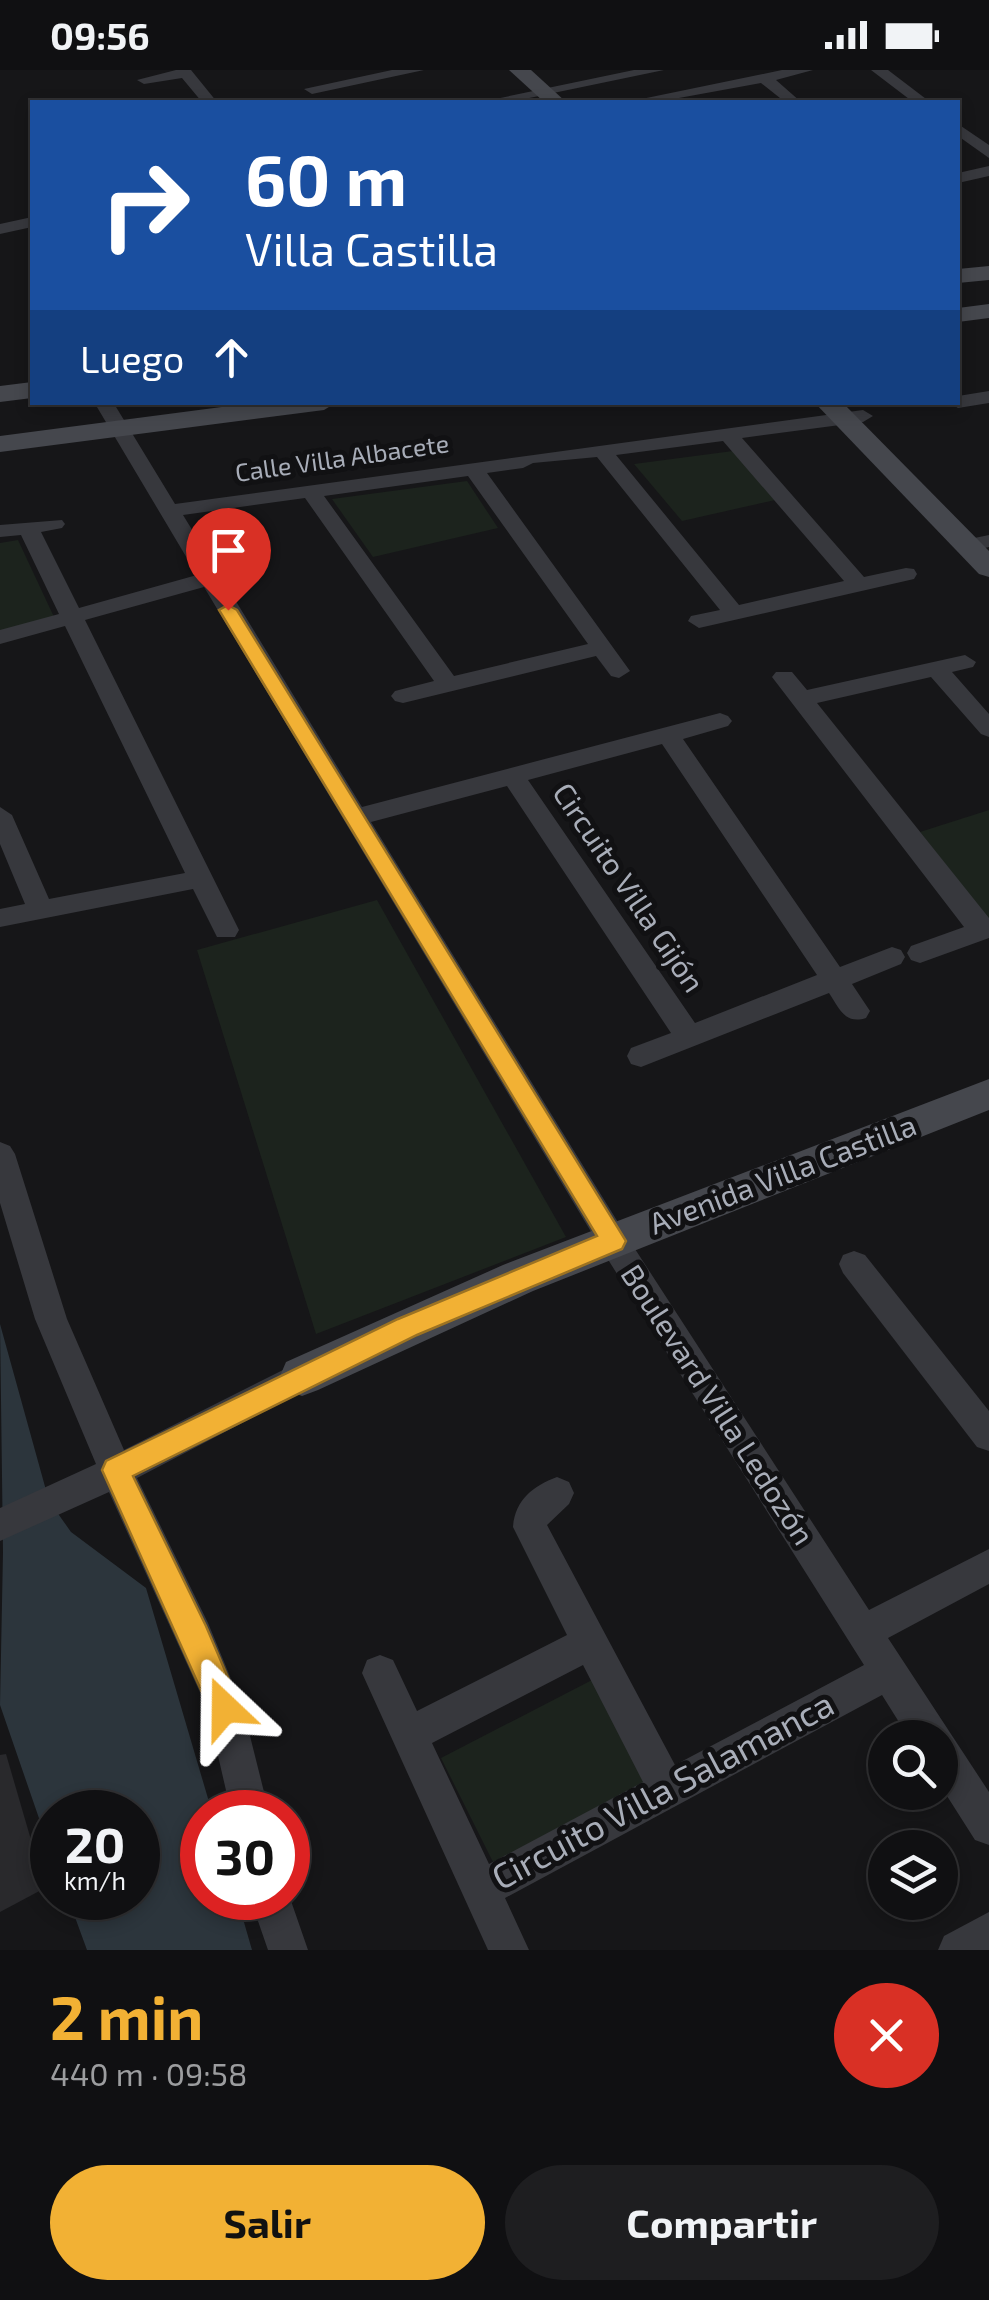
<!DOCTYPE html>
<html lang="es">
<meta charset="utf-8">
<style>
:root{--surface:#101012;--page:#1e1e20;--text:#f1f3f6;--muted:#9c9d9f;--line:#303032;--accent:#f2b134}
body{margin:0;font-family:"Exo 2",sans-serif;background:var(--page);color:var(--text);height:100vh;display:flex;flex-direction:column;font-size:38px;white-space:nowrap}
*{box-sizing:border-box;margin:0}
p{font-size:32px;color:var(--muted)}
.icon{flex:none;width:55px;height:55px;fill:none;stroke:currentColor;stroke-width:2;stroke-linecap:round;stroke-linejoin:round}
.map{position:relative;height:1880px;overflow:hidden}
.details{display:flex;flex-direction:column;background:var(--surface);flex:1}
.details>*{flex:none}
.banner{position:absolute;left:30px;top:30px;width:930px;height:305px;border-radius:0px;box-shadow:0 5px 15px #0003,0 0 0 2px var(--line);background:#1a4fa0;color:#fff;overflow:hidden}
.tools{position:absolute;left:868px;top:1650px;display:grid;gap:20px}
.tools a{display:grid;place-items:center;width:90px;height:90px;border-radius:50%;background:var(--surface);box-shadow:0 5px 15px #0003,0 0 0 2px var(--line);font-size:50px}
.speed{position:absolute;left:30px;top:1720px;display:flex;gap:20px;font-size:50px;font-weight:700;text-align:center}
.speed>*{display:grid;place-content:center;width:130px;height:130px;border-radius:50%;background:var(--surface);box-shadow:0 5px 15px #0003,0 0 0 2px var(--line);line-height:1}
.speed small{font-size:25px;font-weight:400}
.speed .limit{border:15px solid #d22;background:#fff;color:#111}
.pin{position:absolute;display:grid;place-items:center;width:85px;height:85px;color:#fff;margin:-102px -42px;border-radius:50% 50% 50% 0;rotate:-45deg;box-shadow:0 0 10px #0007}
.pin .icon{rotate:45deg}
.me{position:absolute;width:110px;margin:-55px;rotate:337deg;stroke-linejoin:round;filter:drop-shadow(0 0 8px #0008)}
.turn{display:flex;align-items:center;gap:35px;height:210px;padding:0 50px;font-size:45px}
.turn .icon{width:130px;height:130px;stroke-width:2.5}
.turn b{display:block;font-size:70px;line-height:85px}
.then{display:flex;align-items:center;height:95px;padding:0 50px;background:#0003;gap:20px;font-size:38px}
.round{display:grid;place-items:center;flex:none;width:105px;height:105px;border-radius:52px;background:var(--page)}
.overview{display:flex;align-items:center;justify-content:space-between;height:170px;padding:0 50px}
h1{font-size:60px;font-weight:700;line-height:75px;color:var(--accent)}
.primary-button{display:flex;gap:20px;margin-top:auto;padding:20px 50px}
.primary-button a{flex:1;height:115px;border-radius:60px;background:var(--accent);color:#111;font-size:40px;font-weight:700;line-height:115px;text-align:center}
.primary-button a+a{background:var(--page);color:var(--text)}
.status{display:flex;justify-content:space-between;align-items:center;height:70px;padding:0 50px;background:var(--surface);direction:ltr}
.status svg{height:28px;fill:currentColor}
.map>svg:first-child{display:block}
.green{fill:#1c231d}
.water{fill:#2c353c}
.building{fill:#29292c}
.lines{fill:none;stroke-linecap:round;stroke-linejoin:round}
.street{fill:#37383d;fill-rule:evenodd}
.secondary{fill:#45474d;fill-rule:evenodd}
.route{fill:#f2b134;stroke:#9d7322;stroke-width:2.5}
.labels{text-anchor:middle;stroke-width:10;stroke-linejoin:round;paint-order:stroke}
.far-street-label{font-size:25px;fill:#a8adb8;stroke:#111113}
.street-label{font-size:30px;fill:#a8adb8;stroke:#111113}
.near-street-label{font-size:35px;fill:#a8adb8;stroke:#111113}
</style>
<div class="status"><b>09:56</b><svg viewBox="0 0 49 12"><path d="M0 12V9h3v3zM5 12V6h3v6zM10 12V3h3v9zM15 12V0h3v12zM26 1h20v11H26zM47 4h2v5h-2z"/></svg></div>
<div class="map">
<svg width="989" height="1880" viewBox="0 0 989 1880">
<rect width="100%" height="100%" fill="#161618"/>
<g class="green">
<path d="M 733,381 L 775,430 L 682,451 L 634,394 Z"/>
<path d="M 467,411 L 498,458 L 373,487 L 332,429 Z"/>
<path d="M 18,470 L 54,547 L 0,561 L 0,473 Z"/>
<path d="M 989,740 L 989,850 L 920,762 Z"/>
<path d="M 377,830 L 566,1167 L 316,1264 L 197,880 Z"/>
<path d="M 592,1610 L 647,1711 L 498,1802 L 441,1688 Z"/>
</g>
<path class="water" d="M 0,1254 L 49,1431 L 71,1462 L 146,1518 L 212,1742 L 202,1742 L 202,1828 L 237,1828 L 252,1880 L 87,1880 L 68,1828 L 138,1828 L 138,1742 L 52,1742 L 52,1786 L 0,1635 L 3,1482 Z"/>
<path class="building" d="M 6,1684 L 45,1818 L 0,1842 L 0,1685 Z"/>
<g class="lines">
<g class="street">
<path d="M 176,0 L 191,0 L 217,32 L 202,32 L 182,8 L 144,14 L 137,10 Z"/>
<path d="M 392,0 L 424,0 L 312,24 L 304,19 Z"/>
<path d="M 634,0 L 664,0 L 510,32 L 481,32 Z"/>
<path d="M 782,0 L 813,0 L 776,10 L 801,32 L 785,32 L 761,13 L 657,32 L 627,32 Z"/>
<path d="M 871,0 L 888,0 L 930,32 L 913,32 Z"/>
<path d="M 958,54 L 989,75 L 989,88 L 958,66 Z"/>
<path d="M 989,96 L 989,106 L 958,113 L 958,103 Z"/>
<path d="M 32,147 L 32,157 L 0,164 L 0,154 Z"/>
<path d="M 989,321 L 989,333 L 958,338 L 949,332 L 958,332 L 958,326 Z"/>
<path d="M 94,332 L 113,332 L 175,434 L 863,340 L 873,346 L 863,352 L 742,368 L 864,507 L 906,498 L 914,499 L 917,504 L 914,509 L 699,558 L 688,551 L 691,546 L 720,540 L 597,387 L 533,393 L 523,398 L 487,403 L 630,601 L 619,608 L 611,606 L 596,586 L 403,633 L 395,631 L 391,626 L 395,621 L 434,611 L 305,428 L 183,445 L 362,737 L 720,643 L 728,646 L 732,651 L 728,656 L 683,669 L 840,897 L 892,877 L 901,880 L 905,887 L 901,894 L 852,914 L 870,941 L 866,948 C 845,955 839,938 829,923 L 641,997 L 631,994 L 627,986 L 631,978 L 671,963 L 507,716 L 371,752 L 624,1162 L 869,1540 L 989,1479 L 989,1514 L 888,1568 L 989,1722 L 989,1775 L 975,1770 L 940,1715 L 940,1668 L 909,1668 L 882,1625 L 505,1828 L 529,1880 L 488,1880 L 362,1603 L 367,1590 L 380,1585 L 393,1590 L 417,1641 L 567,1565 L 513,1457 C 515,1430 533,1416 557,1407 L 569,1412 L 574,1423 L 569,1434 L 547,1455 L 675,1695 L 864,1595 L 602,1180 L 204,517 L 85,550 L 239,860 L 235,867 L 217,867 L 193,819 L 0,857 L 0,839 L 25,834 L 0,774 L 0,737 L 12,745 L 49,829 L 185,803 L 65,556 L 0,574 L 0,560 L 59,544 L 21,465 L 0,467 L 0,455 L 62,450 L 65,454 L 62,458 L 41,462 L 79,538 L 197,505 ZM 723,371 L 844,511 L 739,535 L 616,385 ZM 468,406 L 588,574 L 454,606 L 324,426 ZM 662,674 L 817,905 L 695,953 L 528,710 ZM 583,1595 L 643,1712 L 489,1794 L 432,1673 Z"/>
<path d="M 989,465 L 989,477 L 968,482 L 957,476 L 960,471 Z"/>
<path d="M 965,585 L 976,592 L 973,597 L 952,602 L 989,644 L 989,667 L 981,664 L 931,607 L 817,633 L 989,848 L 989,868 L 920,893 L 911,890 L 907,883 L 911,876 L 964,857 L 772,607 L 776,602 L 792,602 L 807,620 Z"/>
<path d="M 0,1072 L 10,1076 L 15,1084 L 67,1249 L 124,1380 L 291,1296 L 302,1292 L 313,1296 L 318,1306 L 313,1316 L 137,1408 L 208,1553 L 243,1638 L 269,1742 L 231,1742 L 207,1638 L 109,1422 L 0,1471 L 0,1438 L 96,1394 L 35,1249 L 0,1133 Z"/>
<path d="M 854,1181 L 865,1185 L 989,1341 L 989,1381 L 977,1377 L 843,1203 L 839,1194 L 843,1185 Z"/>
<path d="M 288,1823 L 290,1828 L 308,1880 L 268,1880 L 250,1828 L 288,1828 Z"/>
<path d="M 989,1842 L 989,1880 L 938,1880 L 944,1866 Z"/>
</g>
<g class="secondary">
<path d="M 509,0 L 531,0 L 566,32 L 544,32 Z"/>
<path d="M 989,196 L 989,210 L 958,213 L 958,199 Z"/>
<path d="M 989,234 L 989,248 L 958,252 L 958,238 Z"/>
<path d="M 32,312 L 32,328 L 0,332 L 0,316 Z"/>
<path d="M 259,332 L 337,332 L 324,340 L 0,382 L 0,366 Z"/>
<path d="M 814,332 L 842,332 L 989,481 L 989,507 L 979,504 Z"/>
<path d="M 989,1009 L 989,1040 L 533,1221 L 318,1320 L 302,1326 L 286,1320 L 280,1306 L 286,1292 L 503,1195 Z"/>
</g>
</g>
<path class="route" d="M 228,535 L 237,540 L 626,1171 L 622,1179 L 417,1265 L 133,1406 L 206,1556 L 241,1638 L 236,1649 L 225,1654 L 214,1649 L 102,1400 L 106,1391 L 398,1249 L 597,1166 L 219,540 Z"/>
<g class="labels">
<g class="far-street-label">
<text transform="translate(342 388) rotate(-8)" y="9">Calle Villa Albacete</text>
</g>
<g class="street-label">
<text transform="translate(628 818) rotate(56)" y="10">Circuito Villa Gijón</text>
<text transform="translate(783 1105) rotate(-21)" y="10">Avenida Villa Castilla</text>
<text transform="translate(717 1335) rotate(57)" y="10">Boulevard Villa Ledozón</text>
</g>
<g class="near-street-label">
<text transform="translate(663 1721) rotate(-28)" y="12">Circuito Villa Salamanca</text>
</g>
</g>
</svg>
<div class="tools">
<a><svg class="icon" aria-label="search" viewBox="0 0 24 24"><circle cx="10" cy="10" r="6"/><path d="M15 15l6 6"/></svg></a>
<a><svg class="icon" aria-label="layers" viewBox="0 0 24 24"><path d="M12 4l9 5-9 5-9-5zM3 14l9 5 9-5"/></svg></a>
</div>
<div class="speed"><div>20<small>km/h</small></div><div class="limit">30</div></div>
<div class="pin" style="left:228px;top:540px;background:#d93025"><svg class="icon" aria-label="arrive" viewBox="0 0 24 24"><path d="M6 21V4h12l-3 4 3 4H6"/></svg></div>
<svg class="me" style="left:225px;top:1638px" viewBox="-20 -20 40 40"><path d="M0-17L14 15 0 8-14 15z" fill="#f2b134" stroke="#fff" stroke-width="4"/></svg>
<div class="banner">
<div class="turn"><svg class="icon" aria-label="right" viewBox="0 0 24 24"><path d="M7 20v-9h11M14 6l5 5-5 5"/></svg><div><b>60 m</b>Villa Castilla</div></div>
<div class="then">Luego<svg class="icon" aria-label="ahead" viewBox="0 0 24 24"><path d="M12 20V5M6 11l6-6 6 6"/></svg></div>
</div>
</div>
<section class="details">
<div class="overview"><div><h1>2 min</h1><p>440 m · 09:58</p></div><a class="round" style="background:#d93025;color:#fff"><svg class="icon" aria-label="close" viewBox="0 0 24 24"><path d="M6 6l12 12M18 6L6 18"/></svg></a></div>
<div class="primary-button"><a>Salir</a><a>Compartir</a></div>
</section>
